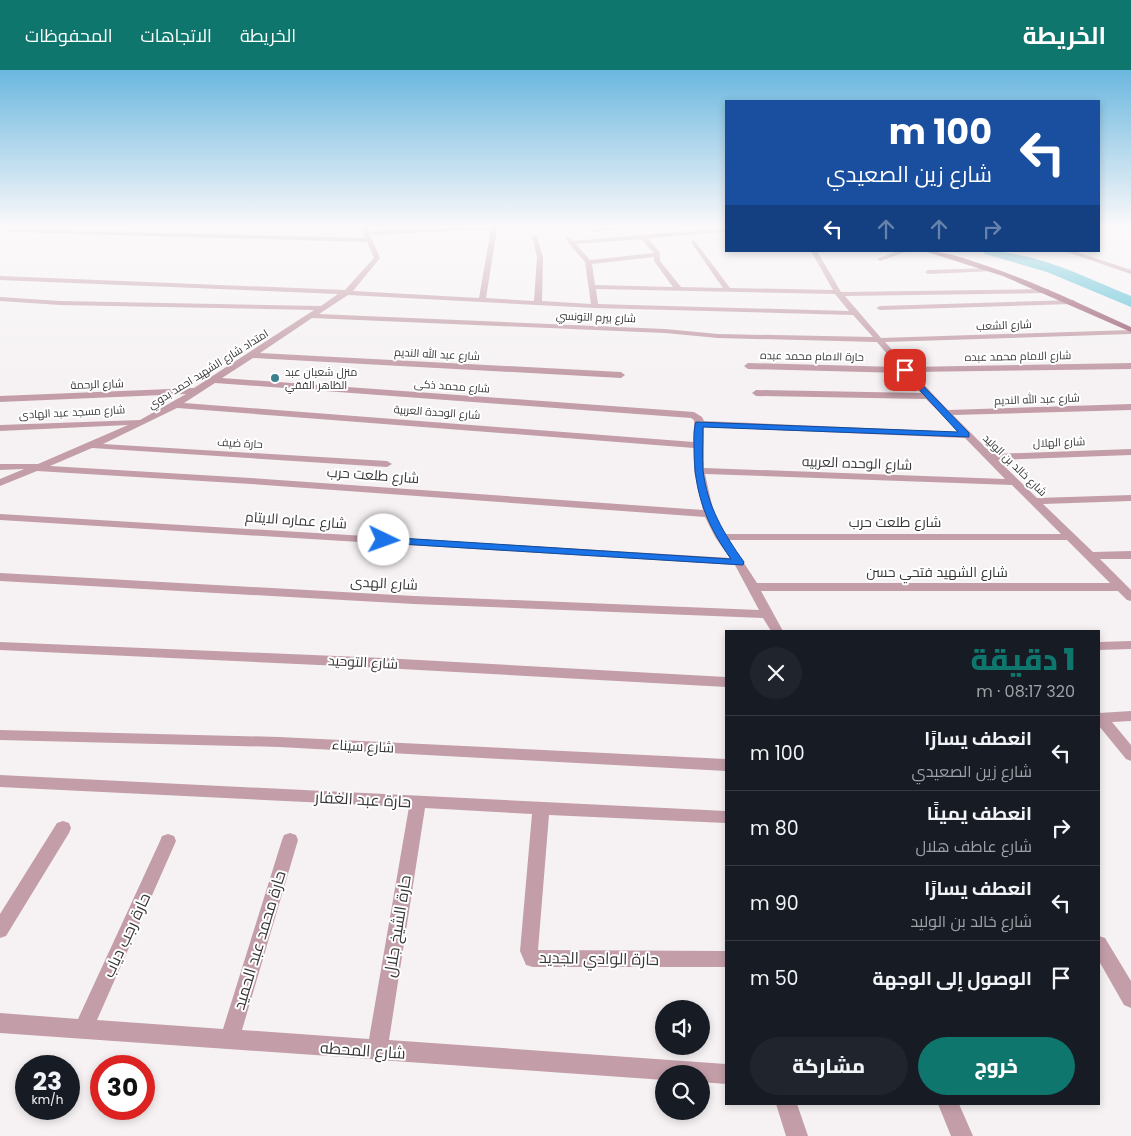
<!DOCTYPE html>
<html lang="ar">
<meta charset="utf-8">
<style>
:root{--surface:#171b24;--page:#20242c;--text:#f1f3f6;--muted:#9ea1a6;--line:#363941;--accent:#0f766e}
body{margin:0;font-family:Poppins,Cairo,sans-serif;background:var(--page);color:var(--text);direction:rtl;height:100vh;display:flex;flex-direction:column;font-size:19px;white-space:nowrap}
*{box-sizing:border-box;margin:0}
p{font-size:16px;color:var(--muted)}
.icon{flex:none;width:28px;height:28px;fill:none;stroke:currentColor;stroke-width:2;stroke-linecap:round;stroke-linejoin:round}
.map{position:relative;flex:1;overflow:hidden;direction:ltr}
.panel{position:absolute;left:725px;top:560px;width:375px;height:475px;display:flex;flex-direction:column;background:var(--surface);border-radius:0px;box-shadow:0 2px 8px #0003;direction:rtl}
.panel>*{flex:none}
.hud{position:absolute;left:725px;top:30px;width:375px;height:152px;border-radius:0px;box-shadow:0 2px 8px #0003;direction:rtl;background:#1a4fa0;color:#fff;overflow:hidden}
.fabs{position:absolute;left:655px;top:930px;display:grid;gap:10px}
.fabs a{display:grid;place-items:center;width:55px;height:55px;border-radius:50%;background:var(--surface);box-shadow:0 2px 8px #0003;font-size:25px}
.speed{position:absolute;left:15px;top:985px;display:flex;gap:10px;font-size:25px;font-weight:700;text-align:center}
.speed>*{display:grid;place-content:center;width:65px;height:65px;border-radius:50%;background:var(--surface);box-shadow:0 2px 8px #0003;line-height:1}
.speed small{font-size:12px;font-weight:400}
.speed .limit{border:8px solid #d22;background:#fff;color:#111}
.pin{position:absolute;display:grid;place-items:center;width:42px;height:42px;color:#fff;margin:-21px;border-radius:10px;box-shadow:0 2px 8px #0006}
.me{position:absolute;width:55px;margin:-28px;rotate:93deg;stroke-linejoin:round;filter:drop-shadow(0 0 4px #0008)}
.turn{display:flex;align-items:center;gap:18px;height:105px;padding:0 25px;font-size:22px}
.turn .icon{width:65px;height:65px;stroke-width:2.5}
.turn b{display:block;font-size:35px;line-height:42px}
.lanes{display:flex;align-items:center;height:48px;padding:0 25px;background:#0003;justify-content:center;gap:25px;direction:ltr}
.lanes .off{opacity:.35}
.round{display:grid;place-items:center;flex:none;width:52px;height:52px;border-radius:26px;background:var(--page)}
.summary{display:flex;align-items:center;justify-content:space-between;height:85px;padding:0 25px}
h1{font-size:30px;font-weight:800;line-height:38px;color:var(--accent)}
.primary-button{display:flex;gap:10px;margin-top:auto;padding:10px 25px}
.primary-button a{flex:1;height:58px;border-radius:30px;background:var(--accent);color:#fff;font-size:20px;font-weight:800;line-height:58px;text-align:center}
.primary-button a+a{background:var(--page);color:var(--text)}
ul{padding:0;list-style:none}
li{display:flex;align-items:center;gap:15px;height:75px;padding:0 25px;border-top:1px solid var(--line)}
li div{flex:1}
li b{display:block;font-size:19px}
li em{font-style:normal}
header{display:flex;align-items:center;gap:30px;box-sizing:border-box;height:70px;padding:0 25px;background:var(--accent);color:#fff}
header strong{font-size:24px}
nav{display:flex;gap:28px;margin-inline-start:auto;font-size:18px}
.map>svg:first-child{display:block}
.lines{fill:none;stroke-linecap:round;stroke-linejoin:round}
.stream{fill:#4894a3;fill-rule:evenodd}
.canal{fill:#4fbcd2;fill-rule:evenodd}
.minor{fill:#c39ea8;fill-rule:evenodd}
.major{fill:#96566b;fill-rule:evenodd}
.route{fill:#1a73e8;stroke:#114b97}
.poi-dot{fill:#3d818f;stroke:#fff;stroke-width:2}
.labels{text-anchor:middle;stroke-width:4;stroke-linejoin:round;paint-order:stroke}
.far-street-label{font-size:11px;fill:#373536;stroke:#fff}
.far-poi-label{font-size:11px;fill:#373536;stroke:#fff;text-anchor:start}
.street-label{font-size:14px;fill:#373536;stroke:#fff}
.near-street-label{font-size:16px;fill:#373536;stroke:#fff}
</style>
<header>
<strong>الخريطة</strong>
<nav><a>الخريطة</a><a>الاتجاهات</a><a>المحفوظات</a></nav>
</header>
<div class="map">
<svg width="1131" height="1066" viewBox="0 0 1131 1066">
<rect width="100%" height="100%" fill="#f6f2f3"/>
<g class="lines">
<rect class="stream" x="1127" y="230" width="4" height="2"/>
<path class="canal" d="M 983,181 C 1035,181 1084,207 1131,226 L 1131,237 L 1047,202 L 985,184 Z"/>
<g class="minor">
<path d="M 361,157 L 367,157 L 369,161 L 499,157 L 497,159 L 486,228 L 534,231 L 537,187 L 532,166 L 537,167 L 543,187 L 542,231 L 591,234 L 585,192 L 569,174 L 566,168 L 570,168 L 573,171 L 726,158 L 726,162 L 648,168 L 660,183 L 660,191 L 681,217 L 723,218 L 691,172 L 694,170 L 730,218 L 833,220 L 811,181 L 817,181 L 841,222 L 1049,219 L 1049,223 L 1046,223 L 845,226 L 881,268 L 1131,260 L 1131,264 L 885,272 L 908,297 L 1131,293 L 1131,299 L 912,302 L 948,340 L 1131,334 L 1131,340 L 953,345 L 992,384 L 1131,379 L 1131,385 L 998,390 L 1037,428 L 1131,425 L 1131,431 L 1043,434 L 1093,482 L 1131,481 L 1131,489 L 1100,489 L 1131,520 L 1131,531 L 1127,530 L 1118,521 L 761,521 L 783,561 L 771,561 L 763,548 L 414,534 L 0,511 L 0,503 L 414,526 L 759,540 L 735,495 L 0,450 L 0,444 L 730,488 L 715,467 L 705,447 L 251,414 L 37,401 L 0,416 L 0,409 L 24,399 L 0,400 L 0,394 L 38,394 L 128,355 L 0,361 L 0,355 L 140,350 L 186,324 L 0,332 L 0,326 L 194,318 L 314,240 L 60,235 L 0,231 L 0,227 L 60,231 L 321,236 L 338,224 L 0,210 L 0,206 L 345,220 L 374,188 L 367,172 L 10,162 L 8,159 L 365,168 ZM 491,159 L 479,228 L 353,221 L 380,188 L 370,165 ZM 641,169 L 654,183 L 590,190 L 576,174 ZM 654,187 L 654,191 L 673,217 L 595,215 L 592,194 ZM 596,219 L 835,224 L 849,241 L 598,234 ZM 348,225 L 595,238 L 853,245 L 873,267 L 718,264 L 665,259 L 319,244 ZM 312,248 L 665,263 L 718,268 L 877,272 L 898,297 L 748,293 L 744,296 L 748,299 L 903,303 L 921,323 L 756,320 L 752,323 L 756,326 L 926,329 L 959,362 L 704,351 L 702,347 L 694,342 L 222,308 L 253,288 L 621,308 L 625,305 L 621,302 L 260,283 ZM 215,313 L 691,348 L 694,350 L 694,372 L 184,333 ZM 177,338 L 694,378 L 694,401 L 703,440 L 251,408 L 50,396 L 92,378 L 387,397 L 392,394 L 387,391 L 103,374 ZM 704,357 L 965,368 L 1005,409 L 704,398 ZM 705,404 L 1012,415 L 1061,464 L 725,464 L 714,444 ZM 729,470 L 1067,470 L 1110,513 L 757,513 Z"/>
<path d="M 609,157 L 627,157 L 594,162 L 591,160 Z"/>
<path d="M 898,181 L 909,181 L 880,191 L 877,189 Z"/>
<path d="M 1064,181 L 1074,181 L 1131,200 L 1131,204 Z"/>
<path d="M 992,198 L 995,200 L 994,201 L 928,204 L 925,202 L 928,200 Z"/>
<path d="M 1074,230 L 1075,232 L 1071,234 L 880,240 L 876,238 L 880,236 Z"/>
<path d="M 1131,571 L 1131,579 L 1099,580 L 1099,572 Z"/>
<path d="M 0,572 L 383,588 L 726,607 L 726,617 L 383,598 L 0,580 Z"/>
<path d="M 1131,641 L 1131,651 L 1112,652 L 1131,675 L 1131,691 L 1126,689 L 1099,656 L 1099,643 Z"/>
<path d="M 0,660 L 279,667 L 726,689 L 726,701 L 279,677 L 0,670 Z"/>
<path d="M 0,705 L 726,741 L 726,753 L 549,745 L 538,880 L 726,881 L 726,897 L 533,897 L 526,895 L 520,881 L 532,744 L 425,738 L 389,970 L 726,994 L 726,1014 L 701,1012 L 701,1004 L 664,1004 L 664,1010 L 380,990 L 377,991 L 372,989 L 0,963 L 0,943 L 78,949 L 160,771 L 162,766 L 168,764 L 174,766 L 176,771 L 97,950 L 223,959 L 282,770 L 284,765 L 290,763 L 296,765 L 298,770 L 242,960 L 369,969 L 409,737 L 0,717 Z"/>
<path d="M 63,751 L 69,753 L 71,758 L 69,763 L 6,866 L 0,868 L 0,844 L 57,753 Z"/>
<path d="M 1099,866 L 1105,868 L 1131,911 L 1131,938 L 1124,935 L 1099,891 Z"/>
<path d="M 776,1034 L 797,1034 L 808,1066 L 786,1066 Z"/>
<path d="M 938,1034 L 959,1034 L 973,1066 L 951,1066 Z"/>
</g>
<path class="major" d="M 924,181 C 946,181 969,190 990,197 C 1039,214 1085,236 1131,257 L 1131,262 L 1003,206 Z"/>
</g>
<linearGradient id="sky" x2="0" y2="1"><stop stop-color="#6bb7df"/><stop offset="0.51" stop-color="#fbf9fa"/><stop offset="1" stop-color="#fbf9fa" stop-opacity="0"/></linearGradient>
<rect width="1131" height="306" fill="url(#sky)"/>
<path class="route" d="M 905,297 L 969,363 L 969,367 L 703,357 C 703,371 702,386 703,400 C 707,436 724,464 744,492 L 743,495 L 384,473 L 378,470 L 384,467 L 731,489 C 706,454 694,422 694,379 C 694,371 693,360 696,352 L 958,362 L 902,301 L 901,300 Z"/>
<circle class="poi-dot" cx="275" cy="308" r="5"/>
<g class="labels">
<g class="far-street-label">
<text transform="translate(596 247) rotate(2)" y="4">شارع بيرم التونسي</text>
<text transform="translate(1004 255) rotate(-2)" y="4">شارع الشعب</text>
<text transform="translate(437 284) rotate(3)" y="4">شارع عبد الله النديم</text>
<text transform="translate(812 286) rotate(1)" y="4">حارة الامام محمد عبده</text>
<text transform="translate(1018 286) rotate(-1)" y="4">شارع الامام محمد عبده</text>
<text transform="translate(208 299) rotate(-32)" y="4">امتداد شارع الشهيد احمد بدوي</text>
<text transform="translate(97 314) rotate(-2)" y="4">شارع الرحمة</text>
<text transform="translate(452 316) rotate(4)" y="4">شارع محمد ذكى</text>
<text transform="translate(1037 329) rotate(-2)" y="4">شارع عبد الله النديم</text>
<text transform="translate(72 342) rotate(-3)" y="4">شارع مسجد عبد الهادى</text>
<text transform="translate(437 342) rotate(4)" y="4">شارع الوحدة العربية</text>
<text transform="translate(1059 372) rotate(-2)" y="4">شارع الهلال</text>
<text transform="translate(240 373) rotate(3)" y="4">حارة ضيف</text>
<text transform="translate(1015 395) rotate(44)" y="4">شارع خالد بن الوليد</text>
</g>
<g class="far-poi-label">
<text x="285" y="306">منزل شعبان عبد<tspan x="285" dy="13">الظاهر الفقي</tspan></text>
</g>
<g class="street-label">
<text transform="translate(857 393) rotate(2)" y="5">شارع الوحده العربيه</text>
<text transform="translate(373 405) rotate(4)" y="5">شارع طلعت حرب</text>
<text transform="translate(296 450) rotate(4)" y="5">شارع عماره الايتام</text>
<text x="895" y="457">شارع طلعت حرب</text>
<text x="937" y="507">شارع الشهيد فتحي حسن</text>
<text transform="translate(384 513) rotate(3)" y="5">شارع الهدى</text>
<text transform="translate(363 592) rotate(3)" y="5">شارع التوحيد</text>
<text transform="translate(363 676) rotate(3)" y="5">شارع سيناء</text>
</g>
<g class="near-street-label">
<text transform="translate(363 729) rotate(3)" y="6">حارة عبد الغفار</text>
<text transform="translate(397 856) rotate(-81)" y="6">حارة الشيخ جلال</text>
<text transform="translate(126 865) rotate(-65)" y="6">حارة رجب دياب</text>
<text transform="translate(259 870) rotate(-73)" y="6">حارة محمد عبد الحميد</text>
<text transform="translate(599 888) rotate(1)" y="6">حارة الوادي الجديد</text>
<text transform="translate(363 980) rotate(4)" y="6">شارع المحطه</text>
</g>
</g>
</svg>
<div class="fabs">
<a><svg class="icon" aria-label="sound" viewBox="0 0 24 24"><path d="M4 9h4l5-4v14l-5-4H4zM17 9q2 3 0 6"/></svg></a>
<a><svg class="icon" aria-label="search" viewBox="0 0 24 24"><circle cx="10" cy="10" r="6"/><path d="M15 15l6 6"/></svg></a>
</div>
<div class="speed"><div>23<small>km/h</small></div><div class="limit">30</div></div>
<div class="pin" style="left:905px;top:300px;background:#d93025"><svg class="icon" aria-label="arrive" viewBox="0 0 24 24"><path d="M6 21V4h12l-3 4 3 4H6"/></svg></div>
<svg class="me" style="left:384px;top:470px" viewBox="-20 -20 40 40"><circle r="19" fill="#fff"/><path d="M0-13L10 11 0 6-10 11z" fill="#1a73e8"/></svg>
<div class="hud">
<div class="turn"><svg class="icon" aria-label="left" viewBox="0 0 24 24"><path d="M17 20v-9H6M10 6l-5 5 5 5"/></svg><div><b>100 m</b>شارع زين الصعيدي</div></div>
<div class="lanes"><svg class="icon" aria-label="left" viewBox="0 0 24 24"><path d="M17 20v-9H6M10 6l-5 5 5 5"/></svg><svg class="icon off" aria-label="ahead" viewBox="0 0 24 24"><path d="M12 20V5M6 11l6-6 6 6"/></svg><svg class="icon off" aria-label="ahead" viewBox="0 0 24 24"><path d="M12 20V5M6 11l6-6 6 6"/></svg><svg class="icon off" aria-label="right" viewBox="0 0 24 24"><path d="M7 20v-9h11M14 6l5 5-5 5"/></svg></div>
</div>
<section class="panel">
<div class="summary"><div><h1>1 دقيقة</h1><p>320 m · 08:17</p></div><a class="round"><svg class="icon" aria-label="close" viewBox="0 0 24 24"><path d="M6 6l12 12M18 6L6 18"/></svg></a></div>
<ul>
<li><svg class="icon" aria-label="left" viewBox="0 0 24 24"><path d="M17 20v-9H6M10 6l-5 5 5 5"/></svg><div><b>انعطف يسارًا</b><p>شارع زين الصعيدي</p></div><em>100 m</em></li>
<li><svg class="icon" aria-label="right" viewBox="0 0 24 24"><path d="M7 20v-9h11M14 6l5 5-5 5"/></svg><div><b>انعطف يمينًا</b><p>شارع عاطف هلال</p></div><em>80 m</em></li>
<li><svg class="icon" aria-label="left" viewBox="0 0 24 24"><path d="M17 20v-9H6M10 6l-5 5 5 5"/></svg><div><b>انعطف يسارًا</b><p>شارع خالد بن الوليد</p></div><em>90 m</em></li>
<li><svg class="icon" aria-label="arrive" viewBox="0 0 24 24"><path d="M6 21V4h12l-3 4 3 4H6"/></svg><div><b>الوصول إلى الوجهة</b></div><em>50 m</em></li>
</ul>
<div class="primary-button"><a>خروج</a><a>مشاركة</a></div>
</section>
</div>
